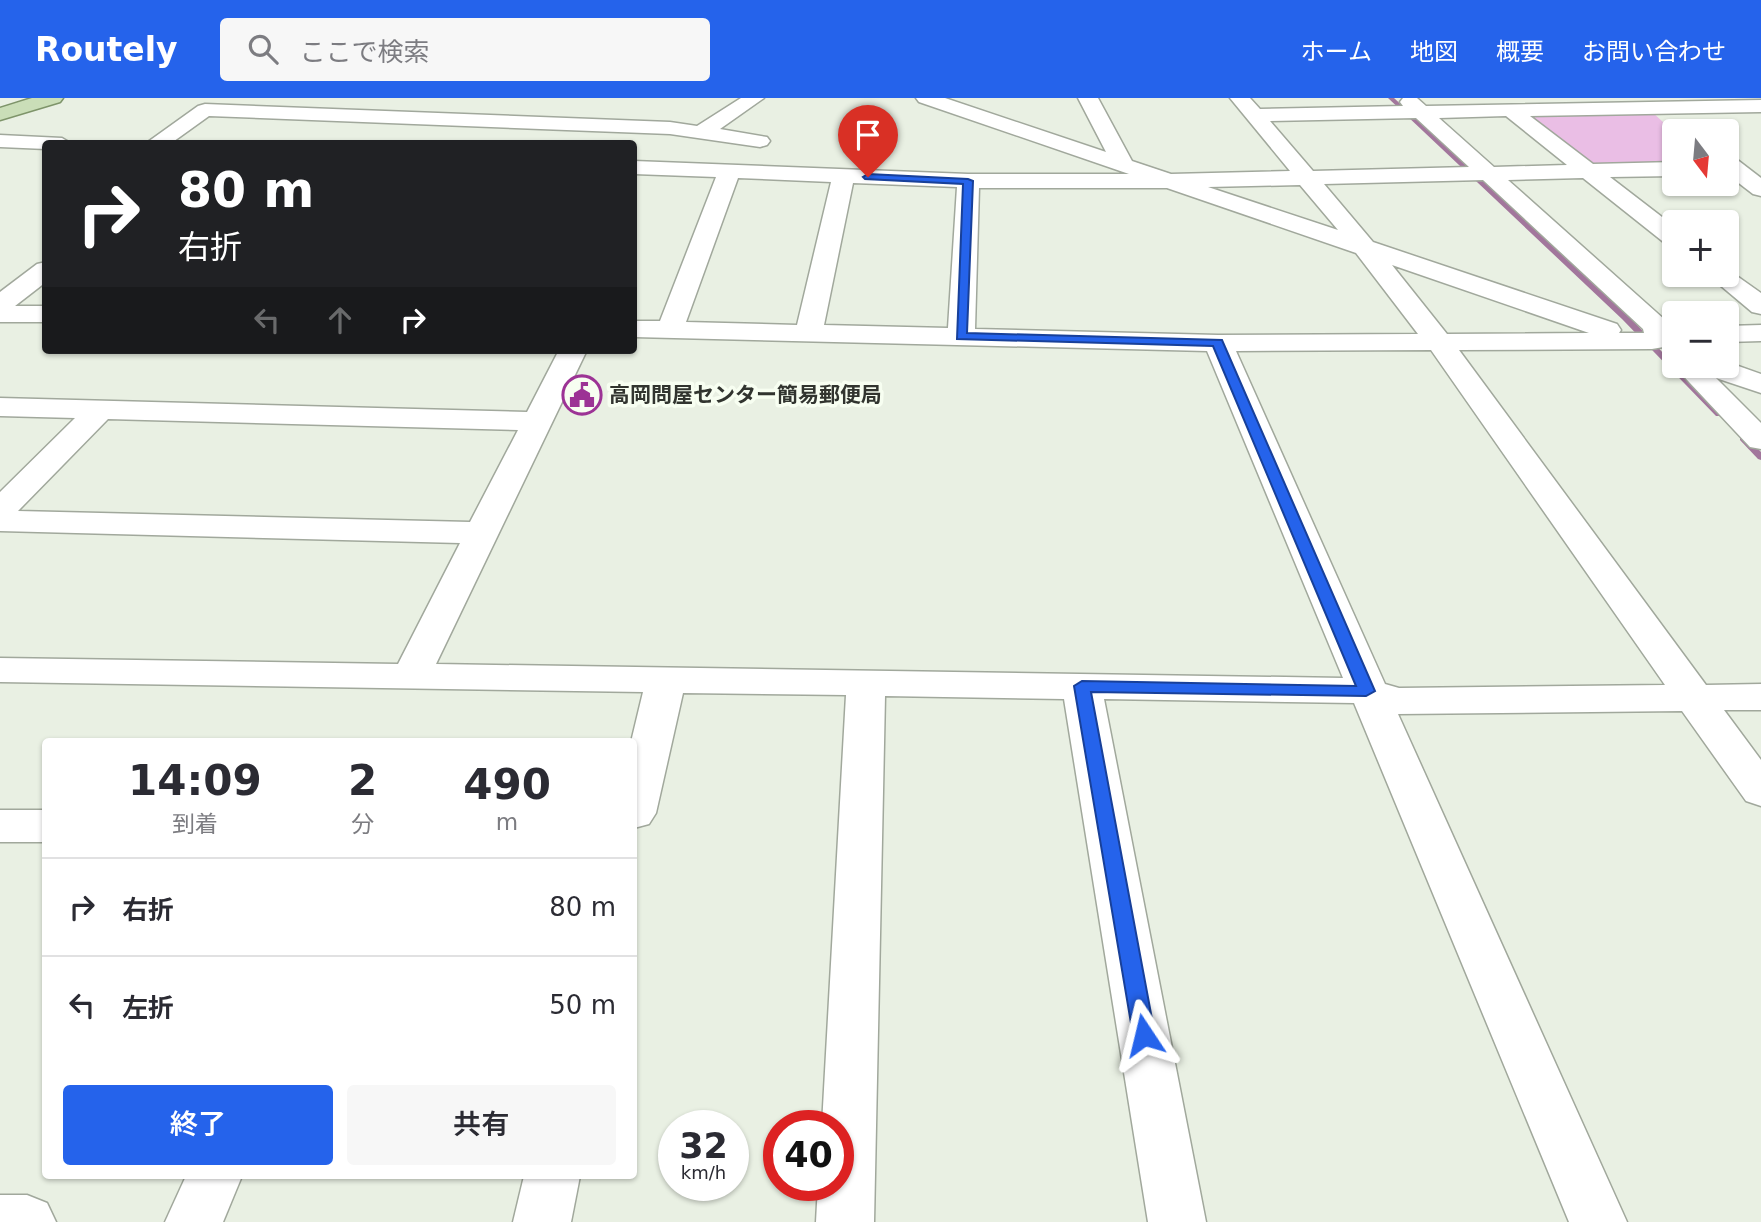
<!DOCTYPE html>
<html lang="ja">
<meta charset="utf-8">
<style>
:root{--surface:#fff;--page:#f7f7f7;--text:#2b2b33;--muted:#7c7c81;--line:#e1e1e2;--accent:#2563eb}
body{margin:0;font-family:"DejaVu Sans","Noto Sans JP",sans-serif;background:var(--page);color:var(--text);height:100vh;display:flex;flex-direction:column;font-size:26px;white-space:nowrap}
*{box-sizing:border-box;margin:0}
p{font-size:23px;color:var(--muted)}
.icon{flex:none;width:38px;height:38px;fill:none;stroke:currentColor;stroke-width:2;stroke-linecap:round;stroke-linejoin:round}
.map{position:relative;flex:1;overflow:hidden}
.details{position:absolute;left:42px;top:640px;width:595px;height:441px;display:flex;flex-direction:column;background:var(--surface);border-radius:7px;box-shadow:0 2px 5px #0004}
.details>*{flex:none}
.banner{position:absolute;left:42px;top:42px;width:595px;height:214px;border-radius:7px;box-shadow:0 2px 5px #0004;background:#202124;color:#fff;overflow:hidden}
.needle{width:46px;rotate:164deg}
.tools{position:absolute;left:1662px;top:21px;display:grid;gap:14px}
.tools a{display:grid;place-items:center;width:77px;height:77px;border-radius:7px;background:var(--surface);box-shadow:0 2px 5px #0004;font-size:35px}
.speed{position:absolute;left:658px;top:1012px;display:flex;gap:14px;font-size:35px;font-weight:700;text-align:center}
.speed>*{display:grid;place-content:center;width:91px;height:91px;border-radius:50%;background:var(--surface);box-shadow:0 2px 5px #0004;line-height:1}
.speed small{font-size:18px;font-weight:400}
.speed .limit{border:10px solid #d22;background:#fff;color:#111}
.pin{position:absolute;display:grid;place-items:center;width:60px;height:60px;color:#fff;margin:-72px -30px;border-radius:50% 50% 50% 0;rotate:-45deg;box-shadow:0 0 7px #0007}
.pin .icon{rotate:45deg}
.me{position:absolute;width:77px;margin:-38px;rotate:350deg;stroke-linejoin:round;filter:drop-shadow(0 0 5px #0008)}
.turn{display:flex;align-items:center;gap:24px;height:147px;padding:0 21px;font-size:32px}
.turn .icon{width:91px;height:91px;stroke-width:2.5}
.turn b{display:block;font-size:49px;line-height:60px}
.lanes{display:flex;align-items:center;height:66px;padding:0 21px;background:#0003;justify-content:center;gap:35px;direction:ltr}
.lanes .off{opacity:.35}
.eta{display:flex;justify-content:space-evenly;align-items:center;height:119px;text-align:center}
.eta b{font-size:42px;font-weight:600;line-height:49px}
.action{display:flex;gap:14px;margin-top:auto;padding:14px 21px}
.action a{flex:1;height:80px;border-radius:7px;background:var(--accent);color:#fff;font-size:28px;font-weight:600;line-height:80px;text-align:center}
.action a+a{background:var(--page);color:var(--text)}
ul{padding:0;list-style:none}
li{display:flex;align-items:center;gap:21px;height:98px;padding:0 21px;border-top:2px solid var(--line)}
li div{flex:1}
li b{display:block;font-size:26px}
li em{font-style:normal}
header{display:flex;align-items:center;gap:42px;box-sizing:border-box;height:98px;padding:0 35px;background:var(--accent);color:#fff}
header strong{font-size:33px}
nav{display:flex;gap:38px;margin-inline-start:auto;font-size:24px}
.search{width:490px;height:63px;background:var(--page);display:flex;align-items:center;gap:18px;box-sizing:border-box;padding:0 24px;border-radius:7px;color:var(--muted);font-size:26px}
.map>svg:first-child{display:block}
.green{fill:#eabee5}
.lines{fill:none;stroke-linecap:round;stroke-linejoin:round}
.stream{fill:#a2769c;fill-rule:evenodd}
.minor-casing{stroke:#a1a89c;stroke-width:3}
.major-casing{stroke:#7e946a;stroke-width:3}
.minor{fill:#fff;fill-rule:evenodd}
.major{fill:#cadeb8;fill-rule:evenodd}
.route{fill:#2563eb;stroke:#184099;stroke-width:2}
.labels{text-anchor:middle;stroke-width:7;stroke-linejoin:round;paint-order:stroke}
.far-poi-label{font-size:21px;font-weight:bold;fill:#31342f;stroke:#f7fef1;text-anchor:start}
</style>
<header>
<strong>Routely</strong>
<div class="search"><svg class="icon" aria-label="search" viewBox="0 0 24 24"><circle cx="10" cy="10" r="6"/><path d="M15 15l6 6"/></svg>ここで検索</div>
<nav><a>ホーム</a><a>地図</a><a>概要</a><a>お問い合わせ</a></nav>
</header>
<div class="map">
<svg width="1761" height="1124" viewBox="0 0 1761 1124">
<rect width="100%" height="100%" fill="#e9f0e3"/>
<path class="green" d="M 1652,14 L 1675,35 L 1675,66 L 1590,67 L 1525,16 Z"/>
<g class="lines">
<g class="stream">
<path d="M 1388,0 L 1394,0 L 1628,217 L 1675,268 L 1722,314 L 1722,318 L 1716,318 L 1622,221 Z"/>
<path d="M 1743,337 L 1746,338 L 1761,354 L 1761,362 L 1758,361 L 1740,342 L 1740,338 Z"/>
</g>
<g class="minor-casing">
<g id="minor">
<path d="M 741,0 L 764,0 L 720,31 L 767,39 L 770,43 L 767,47 L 760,49 L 670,36 L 209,18 L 170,46 L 145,46 L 198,8 L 205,6 L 670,24 L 697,28 Z"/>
<path d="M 916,0 L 945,0 L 1106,54 L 1078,0 L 1098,0 L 1132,63 L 1171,76 L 1290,73 L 1230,0 L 1250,0 L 1260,11 L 1403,8 L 1400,4 L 1403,0 L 1417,0 L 1426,8 L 1761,2 L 1761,14 L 1530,18 L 1593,66 L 1675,64 L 1675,78 L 1610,79 L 1675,129 L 1675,148 L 1666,146 L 1583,80 L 1508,82 L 1665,222 L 1670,232 L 1675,231 L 1675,247 L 1652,251 L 1459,252 L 1706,587 L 1761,586 L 1761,612 L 1724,612 L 1761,662 L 1761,708 L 1746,703 L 1682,613 L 1398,616 L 1627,1124 L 1569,1124 L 1354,605 L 1104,601 L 1206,1124 L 1148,1124 L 1064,601 L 885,598 L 874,1124 L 816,1124 L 818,1087 L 838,1087 L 838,1027 L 822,1027 L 846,597 L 683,595 L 656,715 L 649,726 L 634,730 L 634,644 L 631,644 L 643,594 L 0,584 L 0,560 L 398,566 L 460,445 L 0,433 L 0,394 L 75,320 L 0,318 L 0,300 L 527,314 L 559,252 L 587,252 L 436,566 L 1343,580 L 1207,253 L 634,239 L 634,223 L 660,223 L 716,79 L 634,76 L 634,63 L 968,76 L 1129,76 L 919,4 ZM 1506,18 L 1567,67 L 1494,69 L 1439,20 ZM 1416,20 L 1469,69 L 1313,73 L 1270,23 ZM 738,80 L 831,84 L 797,227 L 686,224 ZM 1483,82 L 1643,231 L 1644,235 L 1619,235 L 1621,232 L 1617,226 L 1373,144 L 1324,86 ZM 853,85 L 957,89 L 948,230 L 824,227 ZM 1300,87 L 1338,132 L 1208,89 ZM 979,90 L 1167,90 L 1356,155 L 1418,236 L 1218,237 L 975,231 ZM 1392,167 L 1589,235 L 1447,236 ZM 1431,252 L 1665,587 L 1399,590 L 1385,586 L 1236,253 ZM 108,321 L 518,332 L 470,424 L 18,413 Z"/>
<path d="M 0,37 L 62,40 L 72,46 L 46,46 L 46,51 L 0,49 Z"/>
<path d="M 1727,59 L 1735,60 L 1761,80 L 1761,98 L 1753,96 L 1727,76 Z"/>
<path d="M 46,164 L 46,184 L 15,208 L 46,208 L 46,224 L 0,224 L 0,194 L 37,166 Z"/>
<path d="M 1727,171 L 1761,195 L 1761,216 L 1752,214 L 1708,177 L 1727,177 Z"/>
<path d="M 1761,227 L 1761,243 L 1727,244 L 1727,228 Z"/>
<path d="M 1727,264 L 1761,276 L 1761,295 L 1716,280 L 1761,325 L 1761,351 L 1750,349 L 1674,268 L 1727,268 Z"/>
<rect x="0" y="712" width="46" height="32"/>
<path d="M 186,1078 L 242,1078 L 223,1124 L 165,1124 Z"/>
<path d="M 524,1078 L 580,1078 L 571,1124 L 513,1124 Z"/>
<path d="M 0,1097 L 27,1097 L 47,1105 L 56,1124 L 0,1124 Z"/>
</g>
</g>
<g class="major-casing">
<path id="major" d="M 32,0 L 63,0 L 60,4 L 0,22 L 0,10 Z"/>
</g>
<use href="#minor" class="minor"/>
<use href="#major" class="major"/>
</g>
<path class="route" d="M 868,76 L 968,81 L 973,83 L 967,235 L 1222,242 L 1375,593 L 1366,598 L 1091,594 L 1155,937 L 1151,943 L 1144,945 L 1136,943 L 1133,937 L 1074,588 L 1082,583 L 1356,588 L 1213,248 L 957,241 L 963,86 L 865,81 L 863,79 Z"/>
<defs>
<g id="civic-ring" transform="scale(2.0125)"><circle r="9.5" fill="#f7fef1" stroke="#9c3395" stroke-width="1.5"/><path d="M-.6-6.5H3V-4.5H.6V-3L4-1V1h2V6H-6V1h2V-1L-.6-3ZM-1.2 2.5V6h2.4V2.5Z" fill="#9c3395"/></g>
</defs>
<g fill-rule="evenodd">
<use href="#civic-ring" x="582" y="297"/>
</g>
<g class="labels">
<g class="far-poi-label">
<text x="609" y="304">高岡問屋センター簡易郵便局</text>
</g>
</g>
</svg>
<div class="tools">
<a><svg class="needle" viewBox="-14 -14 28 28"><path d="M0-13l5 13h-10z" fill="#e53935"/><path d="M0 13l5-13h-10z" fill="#7c7c81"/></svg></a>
<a>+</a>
<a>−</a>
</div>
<div class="speed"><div>32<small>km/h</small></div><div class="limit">40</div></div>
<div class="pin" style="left:868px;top:79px;background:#d93025"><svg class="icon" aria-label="arrive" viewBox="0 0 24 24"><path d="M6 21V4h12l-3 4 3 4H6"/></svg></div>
<svg class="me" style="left:1144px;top:937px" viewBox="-20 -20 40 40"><path d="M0-17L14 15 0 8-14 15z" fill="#2563eb" stroke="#fff" stroke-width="4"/></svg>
<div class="banner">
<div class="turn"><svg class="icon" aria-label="right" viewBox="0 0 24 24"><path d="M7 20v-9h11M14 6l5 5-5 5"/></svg><div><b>80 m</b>右折</div></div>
<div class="lanes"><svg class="icon off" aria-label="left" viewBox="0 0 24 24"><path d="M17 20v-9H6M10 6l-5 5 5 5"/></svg><svg class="icon off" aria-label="ahead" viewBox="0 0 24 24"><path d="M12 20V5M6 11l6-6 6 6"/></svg><svg class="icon" aria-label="right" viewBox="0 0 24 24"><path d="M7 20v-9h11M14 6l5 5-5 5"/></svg></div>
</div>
<section class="details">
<div class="eta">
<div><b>14:09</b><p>到着</p></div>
<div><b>2</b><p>分</p></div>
<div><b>490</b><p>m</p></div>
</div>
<ul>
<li><svg class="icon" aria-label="right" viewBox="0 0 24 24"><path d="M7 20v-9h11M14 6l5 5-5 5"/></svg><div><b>右折</b></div><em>80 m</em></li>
<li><svg class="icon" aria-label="left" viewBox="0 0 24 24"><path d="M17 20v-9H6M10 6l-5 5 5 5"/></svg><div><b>左折</b></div><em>50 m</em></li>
</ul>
<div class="action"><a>終了</a><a>共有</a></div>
</section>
</div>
